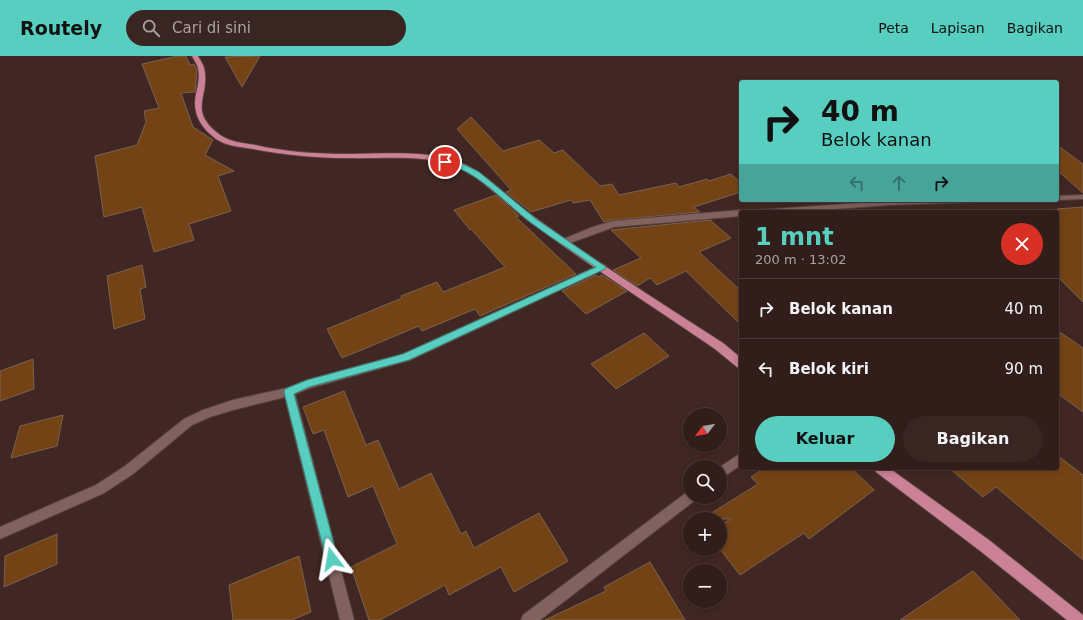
<!DOCTYPE html>
<html lang="id">
<meta charset="utf-8">
<style>
:root{--surface:#311d1a;--page:#392623;--text:#f1f3f6;--muted:#a8a2a2;--line:#4c3b39;--accent:#58cec0}
body{margin:0;font-family:"DejaVu Sans",sans-serif;background:var(--page);color:var(--text);height:100vh;display:flex;flex-direction:column;font-size:15px;white-space:nowrap}
*{box-sizing:border-box;margin:0}
p{font-size:13px;color:var(--muted)}
.icon{flex:none;width:22px;height:22px;fill:none;stroke:currentColor;stroke-width:2;stroke-linecap:round;stroke-linejoin:round}
.map{position:relative;flex:1;overflow:hidden}
.details{position:absolute;left:739px;top:154px;width:320px;height:260px;display:flex;flex-direction:column;background:var(--surface);border-radius:4px;box-shadow:0 2px 6px #0003,0 0 0 1px var(--line)}
.details>*{flex:none}
.banner{position:absolute;left:739px;top:24px;width:320px;height:122px;border-radius:4px;box-shadow:0 2px 6px #0003,0 0 0 1px var(--line);background:#58cec0;color:#111;overflow:hidden}
.needle{width:26px;rotate:239deg}
.fabs{position:absolute;left:683px;top:352px;display:grid;gap:8px}
.fabs a{display:grid;place-items:center;width:44px;height:44px;border-radius:50%;background:var(--surface);box-shadow:0 2px 6px #0003,0 0 0 1px var(--line);font-size:20px}
.pin{position:absolute;display:grid;place-items:center;width:34px;height:34px;color:#fff;margin:-17px;border:2px solid #fff;border-radius:50%;box-shadow:0 1px 4px #0007}
.me{position:absolute;width:44px;margin:-22px;rotate:346deg;stroke-linejoin:round;filter:drop-shadow(0 0 3px #0008)}
.turn{display:flex;align-items:center;gap:14px;height:84px;padding:0 16px;font-size:18px}
.turn .icon{width:52px;height:52px;stroke-width:2.5}
.turn b{display:block;font-size:28px;line-height:34px}
.lanes{display:flex;align-items:center;height:38px;padding:0 16px;background:#0003;justify-content:center;gap:20px;direction:ltr}
.lanes .off{opacity:.35}
.round{display:grid;place-items:center;flex:none;width:42px;height:42px;border-radius:21px;background:var(--page)}
.head{display:flex;align-items:center;justify-content:space-between;height:68px;padding:0 16px}
h1{font-size:24px;font-weight:800;line-height:30px;color:var(--accent)}
.action{display:flex;gap:8px;margin-top:auto;padding:8px 16px}
.action a{flex:1;height:46px;border-radius:24px;background:var(--accent);color:#111;font-size:16px;font-weight:800;line-height:46px;text-align:center}
.action a+a{background:var(--page);color:var(--text)}
ul{padding:0;list-style:none}
li{display:flex;align-items:center;gap:12px;height:60px;padding:0 16px;border-top:1px solid var(--line)}
li div{flex:1}
li b{display:block;font-size:15px}
li em{font-style:normal}
header{display:flex;align-items:center;gap:24px;box-sizing:border-box;height:56px;padding:0 20px;background:var(--accent);color:#111}
header strong{font-size:19px}
nav{display:flex;gap:22px;margin-inline-start:auto;font-size:14px}
.search{width:280px;height:36px;background:var(--page);display:flex;align-items:center;gap:10px;box-sizing:border-box;padding:0 14px;border-radius:22px;color:var(--muted);font-size:15px}
.map>svg:first-child{display:block}
.building{fill:#744315;stroke:#7a6250}
.lines{fill:none;stroke-linecap:round;stroke-linejoin:round}
.minor-casing{stroke:#594240;stroke-width:2}
.major-casing{stroke:#594240;stroke-width:2}
.minor{fill:#81625e;fill-rule:evenodd}
.major{fill:#cb8196;fill-rule:evenodd}
.route{fill:#58cec0;stroke:#39867d}
</style>
<header>
<strong>Routely</strong>
<div class="search"><svg class="icon" aria-label="search" viewBox="0 0 24 24"><circle cx="10" cy="10" r="6"/><path d="M15 15l6 6"/></svg>Cari di sini</div>
<nav><a>Peta</a><a>Lapisan</a><a>Bagikan</a></nav>
</header>
<div class="map">
<svg width="1083" height="564" viewBox="0 0 1083 564">
<rect width="100%" height="100%" fill="#412723"/>
<g class="building">
<path d="M 178,0 L 186,0 L 190,9 L 194,8 L 197,14 L 195,36 L 181,37 L 193,71 L 213,84 L 205,99 L 234,115 L 218,120 L 231,155 L 189,168 L 194,184 L 154,196 L 142,151 L 104,161 L 95,100 L 137,89 L 146,66 L 144,55 L 159,52 L 142,8 Z"/>
<path d="M 260,0 L 242,31 L 225,1 Z"/>
<path d="M 471,61 L 503,95 L 539,84 L 554,97 L 563,94 L 600,130 L 612,128 L 619,139 L 676,127 L 679,131 L 707,123 L 709,125 L 731,118 L 741,127 L 741,136 L 694,151 L 700,156 L 613,164 L 604,166 L 590,144 L 573,147 L 571,144 L 531,156 L 506,136 L 511,134 L 457,73 Z"/>
<path d="M 1057,89 L 1083,108 L 1083,137 L 1057,114 Z"/>
<path d="M 496,139 L 519,160 L 516,161 L 576,218 L 480,260 L 475,253 L 422,275 L 419,270 L 342,302 L 327,273 L 402,242 L 401,240 L 437,226 L 443,236 L 505,211 L 471,173 L 470,174 L 454,154 Z"/>
<path d="M 1083,151 L 1083,246 L 1057,220 L 1057,153 Z"/>
<path d="M 710,164 L 731,182 L 699,196 L 741,235 L 741,269 L 686,215 L 657,229 L 650,222 L 637,230 L 613,214 L 641,202 L 611,174 Z"/>
<path d="M 142,209 L 146,231 L 140,233 L 145,263 L 114,273 L 107,220 Z"/>
<path d="M 596,219 L 598,221 L 602,219 L 627,235 L 586,258 L 562,235 Z"/>
<path d="M 1057,274 L 1083,292 L 1083,356 L 1057,337 Z"/>
<path d="M 644,277 L 669,300 L 616,333 L 591,308 Z"/>
<path d="M 33,303 L 34,333 L 0,345 L 0,315 Z"/>
<path d="M 344,335 L 366,389 L 378,384 L 399,433 L 431,417 L 461,478 L 466,475 L 474,492 L 539,457 L 568,505 L 514,536 L 501,511 L 449,539 L 445,529 L 380,564 L 369,564 L 351,511 L 397,488 L 373,430 L 348,441 L 324,374 L 313,378 L 303,351 Z"/>
<path d="M 63,359 L 57,390 L 11,402 L 20,370 Z"/>
<path d="M 1057,399 L 1083,419 L 1083,504 L 996,431 L 983,441 L 949,412 L 1057,412 Z"/>
<path d="M 765,412 L 851,412 L 874,434 L 809,483 L 804,477 L 740,519 L 720,493 L 720,469 L 731,463 L 702,463 L 758,428 L 751,421 Z"/>
<path d="M 57,478 L 57,508 L 4,531 L 5,500 Z"/>
<path d="M 299,500 L 311,556 L 292,564 L 233,564 L 229,529 Z"/>
<path d="M 650,506 L 685,564 L 545,564 L 606,535 L 604,531 Z"/>
<path d="M 973,515 L 1020,564 L 900,564 Z"/>
</g>
<g class="lines">
<g class="minor-casing">
<g id="minor">
<path d="M 1083,139 L 1083,143 L 1057,144 L 1055,144 L 1057,144 L 1057,140 Z"/>
<path d="M 982,144 L 978,146 L 889,149 L 793,156 L 753,156 L 757,154 L 889,145 Z"/>
<path d="M 741,154 L 744,156 L 741,156 L 741,160 L 614,171 L 567,188 L 561,188 L 560,186 L 561,184 L 593,171 L 613,165 Z"/>
<path d="M 602,208 L 605,209 L 606,211 L 605,213 L 410,304 L 310,332 L 295,338 L 354,564 L 340,564 L 285,341 L 233,354 L 210,361 L 192,369 L 133,418 L 104,437 L 0,483 L 0,471 L 96,429 L 125,410 L 184,363 L 203,354 L 233,344 L 287,332 L 307,324 L 403,298 Z"/>
<path d="M 741,397 L 741,409 L 720,423 L 720,411 Z"/>
<path d="M 690,435 L 690,441 L 696,441 L 694,445 L 540,564 L 521,564 L 523,559 L 686,437 Z"/>
</g>
</g>
<g class="major-casing">
<g id="major">
<path d="M 192,0 L 198,0 C 200,4 203,8 204,12 C 211,40 186,54 220,79 C 230,86 243,87 255,89 C 286,96 317,98 349,98 C 385,98 425,94 459,106 C 484,115 510,144 533,160 C 595,205 659,246 723,287 L 741,302 L 741,312 L 737,311 L 715,293 C 652,250 587,208 526,163 C 505,147 479,119 455,110 C 424,98 381,103 348,102 C 316,102 284,99 253,93 C 241,91 226,90 216,83 C 200,71 192,57 196,38 C 198,29 200,21 198,12 C 197,8 194,4 192,0 Z"/>
<path d="M 874,412 L 889,412 L 989,484 L 1083,559 L 1083,564 L 1067,564 L 979,494 L 876,416 Z"/>
</g>
</g>
<use href="#minor" class="minor"/>
<use href="#major" class="major"/>
</g>
<path class="route" d="M 445,103 L 459,106 L 479,116 L 536,163 L 606,211 L 605,213 L 409,304 L 309,331 L 294,338 L 338,503 L 336,508 L 332,509 L 327,508 L 326,503 L 284,336 L 285,333 L 307,324 L 403,298 L 596,211 C 574,196 551,182 530,166 C 502,144 478,115 443,107 L 443,104 Z"/>
</svg>
<div class="fabs">
<a><svg class="needle" viewBox="-14 -14 28 28"><path d="M0-13l5 13h-10z" fill="#e53935"/><path d="M0 13l5-13h-10z" fill="#a8a2a2"/></svg></a>
<a><svg class="icon" aria-label="search" viewBox="0 0 24 24"><circle cx="10" cy="10" r="6"/><path d="M15 15l6 6"/></svg></a>
<a>+</a>
<a>−</a>
</div>
<div class="pin" style="left:445px;top:106px;background:#d93025"><svg class="icon" aria-label="arrive" viewBox="0 0 24 24"><path d="M6 21V4h12l-3 4 3 4H6"/></svg></div>
<svg class="me" style="left:332px;top:503px" viewBox="-20 -20 40 40"><path d="M0-17L14 15 0 8-14 15z" fill="#58cec0" stroke="#fff" stroke-width="4"/></svg>
<div class="banner">
<div class="turn"><svg class="icon" aria-label="right" viewBox="0 0 24 24"><path d="M7 20v-9h11M14 6l5 5-5 5"/></svg><div><b>40 m</b>Belok kanan</div></div>
<div class="lanes"><svg class="icon off" aria-label="left" viewBox="0 0 24 24"><path d="M17 20v-9H6M10 6l-5 5 5 5"/></svg><svg class="icon off" aria-label="ahead" viewBox="0 0 24 24"><path d="M12 20V5M6 11l6-6 6 6"/></svg><svg class="icon" aria-label="right" viewBox="0 0 24 24"><path d="M7 20v-9h11M14 6l5 5-5 5"/></svg></div>
</div>
<section class="details">
<div class="head"><div><h1>1 mnt</h1><p>200 m · 13:02</p></div><a class="round" style="background:#d93025;color:#fff"><svg class="icon" aria-label="close" viewBox="0 0 24 24"><path d="M6 6l12 12M18 6L6 18"/></svg></a></div>
<ul>
<li><svg class="icon" aria-label="right" viewBox="0 0 24 24"><path d="M7 20v-9h11M14 6l5 5-5 5"/></svg><div><b>Belok kanan</b></div><em>40 m</em></li>
<li><svg class="icon" aria-label="left" viewBox="0 0 24 24"><path d="M17 20v-9H6M10 6l-5 5 5 5"/></svg><div><b>Belok kiri</b></div><em>90 m</em></li>
</ul>
<div class="action"><a>Keluar</a><a>Bagikan</a></div>
</section>
</div>
